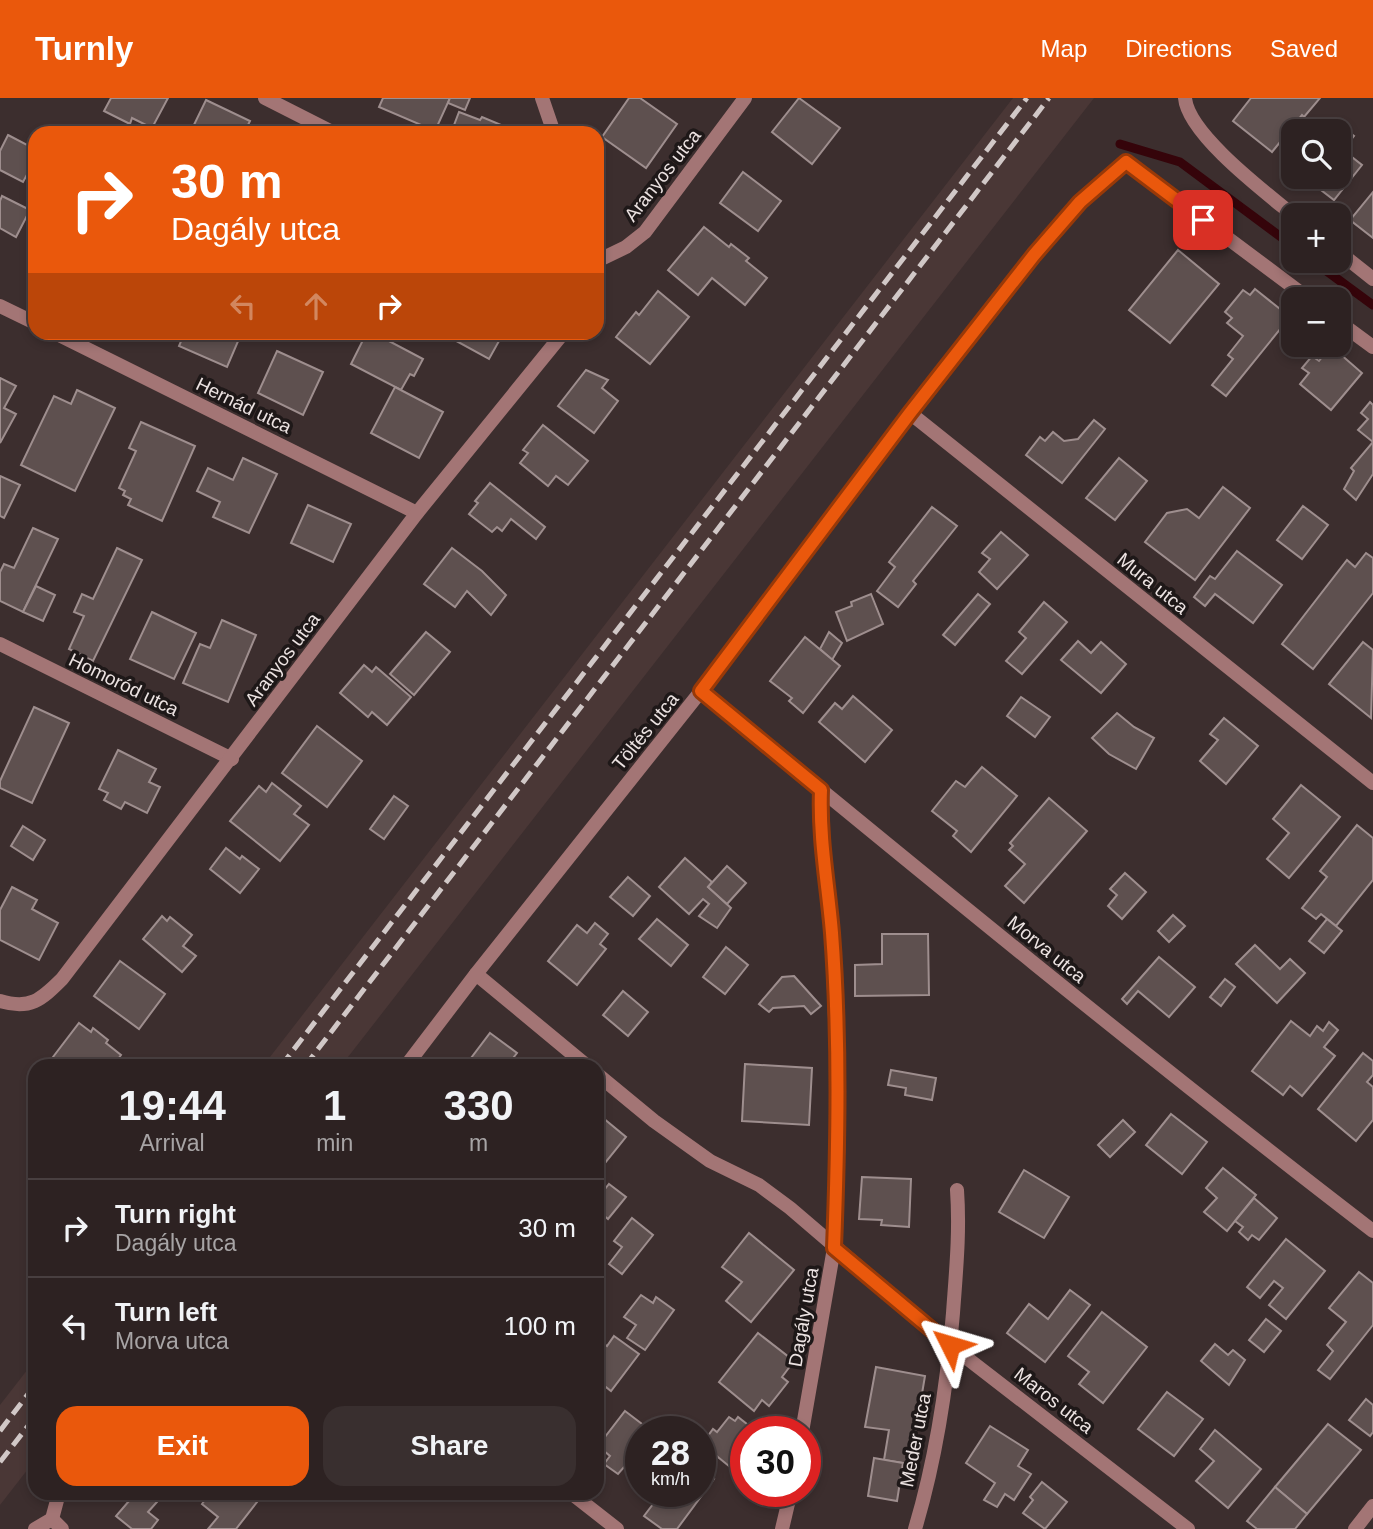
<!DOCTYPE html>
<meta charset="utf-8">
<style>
:root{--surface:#2d2222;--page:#392f2f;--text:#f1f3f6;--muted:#a7a4a5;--line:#483f40;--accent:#ea580c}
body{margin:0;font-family:Helvetica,sans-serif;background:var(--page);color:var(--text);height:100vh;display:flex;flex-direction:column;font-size:26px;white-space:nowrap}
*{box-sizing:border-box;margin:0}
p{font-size:23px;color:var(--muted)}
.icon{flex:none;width:38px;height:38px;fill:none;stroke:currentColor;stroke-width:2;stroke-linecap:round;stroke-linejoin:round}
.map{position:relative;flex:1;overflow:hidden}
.sheet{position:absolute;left:28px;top:961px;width:576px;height:441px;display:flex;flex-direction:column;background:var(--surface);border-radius:21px;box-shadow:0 4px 10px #0003,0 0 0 2px var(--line)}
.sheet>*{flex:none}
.hud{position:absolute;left:28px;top:28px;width:576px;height:214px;border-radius:21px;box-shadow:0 4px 10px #0003,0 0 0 2px var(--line);background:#ea580c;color:#fff;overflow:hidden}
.tools{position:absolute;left:1281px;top:21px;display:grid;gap:14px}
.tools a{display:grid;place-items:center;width:70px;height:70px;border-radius:14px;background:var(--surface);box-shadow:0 4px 10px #0003,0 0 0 2px var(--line);font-size:35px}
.speed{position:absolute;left:625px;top:1318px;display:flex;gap:14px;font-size:35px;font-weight:700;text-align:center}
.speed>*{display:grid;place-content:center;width:91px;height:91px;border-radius:50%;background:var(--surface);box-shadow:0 4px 10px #0003,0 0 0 2px var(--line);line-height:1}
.speed small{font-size:18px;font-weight:400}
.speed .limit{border:10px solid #d22;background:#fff;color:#111}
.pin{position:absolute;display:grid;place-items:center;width:60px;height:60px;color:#fff;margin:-30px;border-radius:14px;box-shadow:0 4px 10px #0006}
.me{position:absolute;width:77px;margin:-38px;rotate:310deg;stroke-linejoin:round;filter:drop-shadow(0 0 5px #0008)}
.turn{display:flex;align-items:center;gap:24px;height:147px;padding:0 28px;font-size:32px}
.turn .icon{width:91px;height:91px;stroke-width:2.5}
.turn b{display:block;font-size:49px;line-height:60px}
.lanes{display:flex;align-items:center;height:66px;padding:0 28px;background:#0003;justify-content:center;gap:35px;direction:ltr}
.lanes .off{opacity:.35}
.eta{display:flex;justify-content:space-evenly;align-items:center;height:119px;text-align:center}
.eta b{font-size:42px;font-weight:700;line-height:49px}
.primary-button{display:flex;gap:14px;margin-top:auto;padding:14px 28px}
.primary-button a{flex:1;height:80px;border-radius:21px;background:var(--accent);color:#fff;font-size:28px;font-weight:700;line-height:80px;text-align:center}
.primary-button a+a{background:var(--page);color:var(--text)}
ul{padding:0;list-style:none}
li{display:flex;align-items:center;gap:21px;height:98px;padding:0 28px;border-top:2px solid var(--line)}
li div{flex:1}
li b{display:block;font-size:26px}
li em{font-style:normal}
header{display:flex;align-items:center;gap:42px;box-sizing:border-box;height:98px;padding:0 35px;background:var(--accent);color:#fff}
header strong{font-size:33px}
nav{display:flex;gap:38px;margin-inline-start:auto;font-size:24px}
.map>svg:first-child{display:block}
.built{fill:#4a3736}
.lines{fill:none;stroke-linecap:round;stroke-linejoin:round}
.stream{stroke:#35040a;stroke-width:9}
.building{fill:#5e504f;stroke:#9e8e8e;stroke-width:2}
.minor{stroke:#a37575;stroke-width:14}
.rail{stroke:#d1c8c7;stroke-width:5;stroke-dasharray:14 7;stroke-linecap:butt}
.route-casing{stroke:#983908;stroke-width:18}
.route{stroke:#ea580c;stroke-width:12}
.labels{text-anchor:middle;stroke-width:7;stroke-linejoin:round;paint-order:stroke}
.street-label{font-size:19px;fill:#ece3e2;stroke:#1e1818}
</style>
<header>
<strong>Turnly</strong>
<nav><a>Map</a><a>Directions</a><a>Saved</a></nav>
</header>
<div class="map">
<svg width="1373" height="1431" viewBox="0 0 1373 1431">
<rect width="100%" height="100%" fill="#3c2e2e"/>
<g class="built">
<path d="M 1013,0 L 1094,0 L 341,968 L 263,968 Z"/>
<path d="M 35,1262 L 35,1362 L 0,1407 L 0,1307 Z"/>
</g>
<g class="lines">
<g class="stream">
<path d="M 1120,46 L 1180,64 L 1293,148"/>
<path d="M 1313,163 L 1373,207"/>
</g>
</g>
<g class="building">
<path d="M 111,0 L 168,0 L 152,30 L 132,20 L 130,26 L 104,13 Z"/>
<path d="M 383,0 L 450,0 L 435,33 L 379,9 Z"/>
<path d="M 450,0 L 470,0 L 465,12 L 448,5 Z"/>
<path d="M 629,0 L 640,0 L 677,26 L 646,70 L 602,39 Z"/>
<path d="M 799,0 L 840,30 L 812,66 L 772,34 Z"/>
<path d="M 1251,0 L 1320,0 L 1304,19 L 1302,17 L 1272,54 L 1233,23 Z"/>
<path d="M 206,2 L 250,23 L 244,35 L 190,35 Z"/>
<path d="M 459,14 L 480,22 L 482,19 L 506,29 L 503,35 L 451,35 Z"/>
<path d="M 1334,23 L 1354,38 L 1343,52 L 1362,67 L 1334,102 L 1304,79 L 1339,79 L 1339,33 L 1326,33 Z"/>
<path d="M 8,37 L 35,51 L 35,62 L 23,84 L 0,72 L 0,53 Z"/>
<path d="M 743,74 L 781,103 L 758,133 L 720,105 Z"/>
<path d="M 1373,94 L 1373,140 L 1350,122 Z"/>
<path d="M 2,98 L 30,112 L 16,139 L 0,130 L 0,103 Z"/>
<path d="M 704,129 L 729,149 L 731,146 L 749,160 L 746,163 L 767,180 L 745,207 L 712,180 L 698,197 L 668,172 Z"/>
<path d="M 1178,152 L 1219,186 L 1170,245 L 1129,212 Z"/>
<path d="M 1255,191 L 1290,219 L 1226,298 L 1212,287 L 1233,261 L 1228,257 L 1243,238 L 1227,225 L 1232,220 L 1225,214 L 1243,192 L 1250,197 Z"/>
<path d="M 658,193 L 689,219 L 650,266 L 616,239 L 636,214 L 639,217 Z"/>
<path d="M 185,234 L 242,234 L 227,269 L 179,248 Z"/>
<path d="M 367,234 L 372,234 L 423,261 L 414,278 L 410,276 L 401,292 L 351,266 Z"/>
<path d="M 451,234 L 504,234 L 489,261 L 449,239 Z"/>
<path d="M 1331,248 L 1362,275 L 1331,312 L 1300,286 L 1309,275 L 1302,270 L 1312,258 L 1319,263 Z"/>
<path d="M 277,253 L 323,274 L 303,317 L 258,295 Z"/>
<path d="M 586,272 L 608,282 L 602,290 L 618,303 L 594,335 L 558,308 Z"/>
<path d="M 0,280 L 16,288 L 4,310 L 16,316 L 0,345 Z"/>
<path d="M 395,289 L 443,314 L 419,360 L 371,335 Z"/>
<path d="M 77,292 L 115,310 L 75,393 L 21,367 L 54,298 L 71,306 Z"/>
<path d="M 1370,304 L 1373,307 L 1373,376 L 1356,402 L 1344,391 L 1354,373 L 1351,370 L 1373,344 L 1358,332 L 1368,321 L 1361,315 Z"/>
<path d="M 1094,322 L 1105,331 L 1062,385 L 1026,357 L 1040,339 L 1045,343 L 1053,334 L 1064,343 L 1078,341 Z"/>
<path d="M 141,324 L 195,348 L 162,423 L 128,407 L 131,401 L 123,397 L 125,393 L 119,390 L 136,353 L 129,350 Z"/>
<path d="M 543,327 L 588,363 L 568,387 L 556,378 L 548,388 L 520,365 L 528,355 L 523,352 Z"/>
<path d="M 243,360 L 277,376 L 249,435 L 213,419 L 220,404 L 197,393 L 208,370 L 233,382 Z"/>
<path d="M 1119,360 L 1147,383 L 1115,422 L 1086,400 Z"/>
<path d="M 0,378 L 20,387 L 4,420 L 0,418 Z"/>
<path d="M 490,385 L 545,429 L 536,441 L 511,421 L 502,433 L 497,429 L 492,434 L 469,416 L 478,405 L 475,403 Z"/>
<path d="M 1223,389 L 1250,410 L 1195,482 L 1145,444 L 1167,415 L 1187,411 L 1199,420 Z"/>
<path d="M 308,407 L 351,426 L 333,464 L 291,445 Z"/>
<path d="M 1303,408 L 1328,427 L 1302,461 L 1277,442 Z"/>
<path d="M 932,409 L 957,428 L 913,483 L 916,486 L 898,509 L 877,493 L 895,469 L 889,464 Z"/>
<path d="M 33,430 L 58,441 L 23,514 L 0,503 L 0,474 L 4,466 L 14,470 Z"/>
<path d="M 1001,434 L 1028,457 L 997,491 L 979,474 L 990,461 L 982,455 Z"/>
<path d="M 117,450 L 142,462 L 93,563 L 69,551 L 84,518 L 74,514 L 82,496 L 93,501 Z"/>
<path d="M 452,450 L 482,473 L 506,497 L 491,517 L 467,493 L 455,509 L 424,486 Z"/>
<path d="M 1237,453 L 1282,487 L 1253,525 L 1215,496 L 1205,508 L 1194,499 L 1210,478 L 1215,481 Z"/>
<path d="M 1366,455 L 1373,460 L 1373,495 L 1313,571 L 1282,546 L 1347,462 L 1355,469 Z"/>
<path d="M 36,488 L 55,497 L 43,523 L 23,514 Z"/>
<path d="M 871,496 L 883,526 L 847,543 L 836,514 L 852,508 L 851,504 Z"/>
<path d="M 978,496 L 990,506 L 955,547 L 943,537 Z"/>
<path d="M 1044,504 L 1067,524 L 1022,576 L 1006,563 L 1026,540 L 1019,534 Z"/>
<path d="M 152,514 L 196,535 L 174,581 L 130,561 Z"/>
<path d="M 222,522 L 256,537 L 228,604 L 183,585 L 200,546 L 210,550 Z"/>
<path d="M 426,534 L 450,554 L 414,597 L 390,576 Z"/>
<path d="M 829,534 L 842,545 L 832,562 L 820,551 Z"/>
<path d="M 805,539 L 840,568 L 803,615 L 789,603 L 792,600 L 770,583 Z"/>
<path d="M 1078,543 L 1091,555 L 1101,544 L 1126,566 L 1101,595 L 1061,562 Z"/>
<path d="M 1363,544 L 1373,552 L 1371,620 L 1329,586 Z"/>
<path d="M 364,567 L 372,574 L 376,569 L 411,599 L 387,627 L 372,614 L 368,619 L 340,595 Z"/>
<path d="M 853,598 L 892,632 L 865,664 L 819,624 L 835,605 L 842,611 Z"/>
<path d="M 1021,599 L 1050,619 L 1035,639 L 1007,618 Z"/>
<path d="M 34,609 L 69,625 L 32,705 L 0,690 L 0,683 Z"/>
<path d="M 1117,615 L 1134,629 L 1154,640 L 1136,671 L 1109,656 L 1092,640 Z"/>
<path d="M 1224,620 L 1258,648 L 1226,686 L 1200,663 L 1218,642 L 1210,636 Z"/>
<path d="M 317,628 L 362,663 L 327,709 L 282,675 Z"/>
<path d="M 118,652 L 156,671 L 149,684 L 160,689 L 147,715 L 125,704 L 121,711 L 104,702 L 108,695 L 99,691 Z"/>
<path d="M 982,669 L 1017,698 L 971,754 L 953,738 L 957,733 L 932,713 L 956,683 L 965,689 Z"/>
<path d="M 272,685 L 301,708 L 294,716 L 309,727 L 280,763 L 230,723 L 259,688 L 266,694 Z"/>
<path d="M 1301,687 L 1340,719 L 1289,780 L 1267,761 L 1289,735 L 1273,721 Z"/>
<path d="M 394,698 L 408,708 L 384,741 L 370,731 Z"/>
<path d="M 1049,700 L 1087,733 L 1024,805 L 1005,788 L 1025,766 L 1009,752 L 1013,748 L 1010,745 Z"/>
<path d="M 1357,727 L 1373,740 L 1373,782 L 1336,828 L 1321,816 L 1316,821 L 1302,810 L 1327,779 L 1320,773 Z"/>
<path d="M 23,728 L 45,742 L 33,762 L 11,748 Z"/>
<path d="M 226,750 L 240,761 L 242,758 L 259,771 L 240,795 L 210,771 Z"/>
<path d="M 685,760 L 712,784 L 708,789 L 731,810 L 717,830 L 699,818 L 709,806 L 703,801 L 689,816 L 659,789 Z"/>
<path d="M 727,768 L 746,785 L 727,806 L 708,789 Z"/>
<path d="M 1125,775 L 1146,794 L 1122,821 L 1108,808 L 1117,797 L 1110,791 Z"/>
<path d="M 628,779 L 650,798 L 633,818 L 610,799 Z"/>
<path d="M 12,789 L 37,802 L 32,811 L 58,825 L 39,862 L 0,842 L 0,812 Z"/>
<path d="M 1173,817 L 1185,828 L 1169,844 L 1158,833 Z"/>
<path d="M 162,818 L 167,823 L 170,819 L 192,837 L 183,848 L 196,858 L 182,874 L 143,841 Z"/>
<path d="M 657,821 L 688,847 L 671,868 L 639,841 Z"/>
<path d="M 1327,821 L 1342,833 L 1324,855 L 1309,843 Z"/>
<path d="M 595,825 L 608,836 L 600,846 L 606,851 L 577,887 L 548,863 L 577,827 L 587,835 Z"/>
<path d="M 882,836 L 928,836 L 929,897 L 855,898 L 855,867 L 882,866 Z"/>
<path d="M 1255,847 L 1280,871 L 1290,861 L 1305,875 L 1277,905 L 1236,866 Z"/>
<path d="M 726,849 L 748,867 L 725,896 L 703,879 Z"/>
<path d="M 1159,859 L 1195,889 L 1169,919 L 1138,893 L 1127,906 L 1122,901 Z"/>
<path d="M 120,863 L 165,896 L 139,931 L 94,898 Z"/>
<path d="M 794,878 L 821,908 L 811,916 L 804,908 L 773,910 L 769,914 L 759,906 L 782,879 Z"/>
<path d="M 1225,881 L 1235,889 L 1221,908 L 1210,899 Z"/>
<path d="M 623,893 L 648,914 L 628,938 L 603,917 Z"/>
<path d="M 1291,923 L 1310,938 L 1317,928 L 1323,933 L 1329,924 L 1338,932 L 1324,949 L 1335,958 L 1302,998 L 1290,988 L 1283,997 L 1252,973 Z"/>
<path d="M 79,925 L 91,934 L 93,930 L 108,942 L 106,945 L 121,957 L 113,968 L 65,968 L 53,959 Z"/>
<path d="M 490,935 L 517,955 L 507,968 L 465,968 Z"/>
<path d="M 1363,955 L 1373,963 L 1373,977 L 1367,984 L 1373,989 L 1373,1022 L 1356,1043 L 1318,1011 Z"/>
<path d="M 745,966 L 812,970 L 809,1027 L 742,1023 Z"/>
<path d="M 891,972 L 936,980 L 932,1002 L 905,997 L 906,990 L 888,987 Z"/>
<path d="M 597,1015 L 626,1039 L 597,1075 Z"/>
<path d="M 1171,1016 L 1207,1044 L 1182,1076 L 1146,1047 Z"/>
<path d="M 1123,1022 L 1135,1034 L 1110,1059 L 1098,1047 Z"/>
<path d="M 1223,1070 L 1256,1097 L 1227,1133 L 1204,1114 L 1217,1100 L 1206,1090 Z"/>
<path d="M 1024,1072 L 1069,1099 L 1044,1140 L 999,1114 Z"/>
<path d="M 862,1079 L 911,1081 L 909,1129 L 881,1127 L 882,1122 L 859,1121 Z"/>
<path d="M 609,1086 L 626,1099 L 608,1121 L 597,1112 L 597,1101 Z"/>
<path d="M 1254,1100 L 1277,1120 L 1259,1142 L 1252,1137 L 1248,1142 L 1239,1134 L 1243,1129 L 1235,1123 Z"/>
<path d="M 632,1120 L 653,1137 L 622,1176 L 609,1166 L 622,1149 L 614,1143 Z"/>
<path d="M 749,1135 L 794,1172 L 751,1224 L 726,1203 L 742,1184 L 722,1169 Z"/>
<path d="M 1286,1141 L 1325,1173 L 1286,1221 L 1269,1207 L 1283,1190 L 1274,1183 L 1260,1200 L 1247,1189 Z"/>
<path d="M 1359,1174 L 1373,1185 L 1373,1227 L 1330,1281 L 1318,1272 L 1333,1253 L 1327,1247 L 1346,1224 L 1329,1210 Z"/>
<path d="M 1070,1192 L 1090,1207 L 1045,1264 L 1007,1235 L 1029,1206 L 1048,1221 Z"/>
<path d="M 641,1197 L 653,1205 L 656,1199 L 674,1212 L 645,1252 L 627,1240 L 636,1227 L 624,1219 Z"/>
<path d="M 1102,1214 L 1147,1249 L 1103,1305 L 1079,1286 L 1089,1274 L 1068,1258 Z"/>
<path d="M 1266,1221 L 1281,1233 L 1264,1254 L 1249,1242 Z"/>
<path d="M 758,1235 L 794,1263 L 782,1279 L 788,1284 L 769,1308 L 762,1302 L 754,1313 L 719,1284 Z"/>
<path d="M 614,1238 L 639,1256 L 611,1293 L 597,1282 L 597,1247 L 600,1243 L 607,1248 Z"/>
<path d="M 1215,1246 L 1228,1257 L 1233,1252 L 1245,1262 L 1229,1287 L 1201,1263 Z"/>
<path d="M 876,1269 L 925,1278 L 910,1366 L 884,1362 L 889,1332 L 865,1329 Z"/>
<path d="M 1167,1294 L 1203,1321 L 1174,1358 L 1138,1331 Z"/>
<path d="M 1366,1301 L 1373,1307 L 1373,1334 L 1370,1338 L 1349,1322 Z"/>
<path d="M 625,1313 L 646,1329 L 640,1334 L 640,1374 L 637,1378 L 624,1369 L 618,1376 L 604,1366 L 610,1358 L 598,1348 Z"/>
<path d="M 729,1319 L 735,1323 L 738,1319 L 757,1334 L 746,1334 L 746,1382 L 702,1346 L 713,1331 L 717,1334 Z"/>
<path d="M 1328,1326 L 1361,1352 L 1307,1416 L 1275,1389 Z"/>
<path d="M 990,1328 L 1028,1352 L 1018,1368 L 1031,1376 L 1014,1402 L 1005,1396 L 997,1409 L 984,1402 L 995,1385 L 966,1365 Z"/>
<path d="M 1215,1332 L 1261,1371 L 1228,1410 L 1196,1383 L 1214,1363 L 1200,1351 Z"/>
<path d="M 874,1360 L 903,1365 L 897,1403 L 868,1398 Z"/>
<path d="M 700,1370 L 714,1381 L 677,1431 L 662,1431 L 644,1418 L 663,1393 L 700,1393 Z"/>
<path d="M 1042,1384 L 1067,1404 L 1045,1431 L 1023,1415 L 1033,1402 L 1030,1399 Z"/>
<path d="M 1275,1389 L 1307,1416 L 1295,1431 L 1257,1431 L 1247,1423 Z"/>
<path d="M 120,1395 L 165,1395 L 148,1414 L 158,1422 L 151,1431 L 132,1431 L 116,1418 L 129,1403 Z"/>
<path d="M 210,1395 L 255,1395 L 261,1399 L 236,1431 L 208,1431 L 218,1419 L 202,1406 Z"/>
</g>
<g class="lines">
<g class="minor">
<path d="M 265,0 L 334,35"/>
<path d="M 542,0 L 554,35"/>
<path d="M 1185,0 C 1188,36 1265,94 1293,117"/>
<path d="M 1339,154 L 1373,181"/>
<path d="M 597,163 L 626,149 L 645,134 L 745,0"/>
<path d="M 0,208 L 35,225"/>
<path d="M 1339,224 L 1373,249"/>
<path d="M 53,234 L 417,415"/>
<path d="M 910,315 L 1373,685"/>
<path d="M 0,546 L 232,661"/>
<path d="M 701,593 C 923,776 1145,958 1373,1133"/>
<path d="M 476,876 L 587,968"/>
<path d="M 0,903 C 30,912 41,902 62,881 L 417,415 L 564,234"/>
<path d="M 406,968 L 476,876 L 701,593 L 910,315 L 1034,157 L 1080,104 L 1126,64 L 1309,201"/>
<path d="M 597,976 L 654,1023 L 710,1063 L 759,1087 L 790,1110 L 950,1247 L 1188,1431"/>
<path d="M 802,1334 L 834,1150 L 839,1034 L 832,836 L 822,755 L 821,692"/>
<path d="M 571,1395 L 617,1431"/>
<path d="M 52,1421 L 62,1431"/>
<path d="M 35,1431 L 52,1421 L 59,1395"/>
<path d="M 782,1431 L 791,1393"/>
<path d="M 915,1431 C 936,1361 947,1288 953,1215 C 956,1173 960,1134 957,1092"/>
<path d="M 1355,1431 L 1373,1408"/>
</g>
<g class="rail">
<path d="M 281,968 L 1027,0"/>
<path d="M 305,968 L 1049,0"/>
<path d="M 0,1333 L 35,1287"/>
<path d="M 0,1364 L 35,1319"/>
</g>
</g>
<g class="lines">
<g class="route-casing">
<path id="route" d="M 950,1247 L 834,1150 C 838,1046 840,940 832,835 C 828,787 819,741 821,692 L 701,593 L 910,315 L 1034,157 L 1080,104 L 1126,64 L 1203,122"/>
</g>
<use href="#route" class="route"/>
</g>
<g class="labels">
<g class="street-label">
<text transform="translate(662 77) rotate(-52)" y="7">Aranyos utca</text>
<text transform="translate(244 307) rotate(26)" y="7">Hernád utca</text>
<text transform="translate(1153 485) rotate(39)" y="7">Mura utca</text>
<text transform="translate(282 561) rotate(-53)" y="7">Aranyos utca</text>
<text transform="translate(124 586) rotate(26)" y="7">Homoród utca</text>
<text transform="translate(645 633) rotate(-51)" y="7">Töltés utca</text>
<text transform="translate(1047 851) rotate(39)" y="7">Morva utca</text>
<text transform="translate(803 1219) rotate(-80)" y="7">Dagály utca</text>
<text transform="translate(1054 1302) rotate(38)" y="7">Maros utca</text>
<text transform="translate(915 1342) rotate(-79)" y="7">Meder utca</text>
</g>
</g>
</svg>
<div class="tools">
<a><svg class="icon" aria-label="search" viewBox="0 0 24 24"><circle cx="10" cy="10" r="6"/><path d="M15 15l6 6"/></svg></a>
<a>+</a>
<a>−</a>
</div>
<div class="speed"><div>28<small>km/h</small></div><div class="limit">30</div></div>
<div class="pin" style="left:1203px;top:122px;background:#d93025"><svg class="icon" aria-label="arrive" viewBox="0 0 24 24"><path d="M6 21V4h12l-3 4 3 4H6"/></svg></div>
<svg class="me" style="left:950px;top:1247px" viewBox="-20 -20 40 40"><path d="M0-17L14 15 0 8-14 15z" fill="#ea580c" stroke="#fff" stroke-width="4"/></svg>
<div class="hud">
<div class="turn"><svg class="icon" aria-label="right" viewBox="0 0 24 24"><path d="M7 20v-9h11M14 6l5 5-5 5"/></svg><div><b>30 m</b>Dagály utca</div></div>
<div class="lanes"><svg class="icon off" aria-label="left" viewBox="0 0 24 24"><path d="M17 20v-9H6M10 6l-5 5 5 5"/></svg><svg class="icon off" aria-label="ahead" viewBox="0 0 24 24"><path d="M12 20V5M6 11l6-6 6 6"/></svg><svg class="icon" aria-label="right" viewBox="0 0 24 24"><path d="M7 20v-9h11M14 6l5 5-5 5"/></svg></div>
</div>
<section class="sheet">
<div class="eta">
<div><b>19:44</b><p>Arrival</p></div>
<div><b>1</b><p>min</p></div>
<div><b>330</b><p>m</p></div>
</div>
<ul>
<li><svg class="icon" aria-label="right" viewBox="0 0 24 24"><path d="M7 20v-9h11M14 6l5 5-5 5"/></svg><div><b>Turn right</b><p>Dagály utca</p></div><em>30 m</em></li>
<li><svg class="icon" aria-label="left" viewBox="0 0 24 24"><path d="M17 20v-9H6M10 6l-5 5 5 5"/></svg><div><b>Turn left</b><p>Morva utca</p></div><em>100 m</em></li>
</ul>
<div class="primary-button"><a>Exit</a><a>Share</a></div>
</section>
</div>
